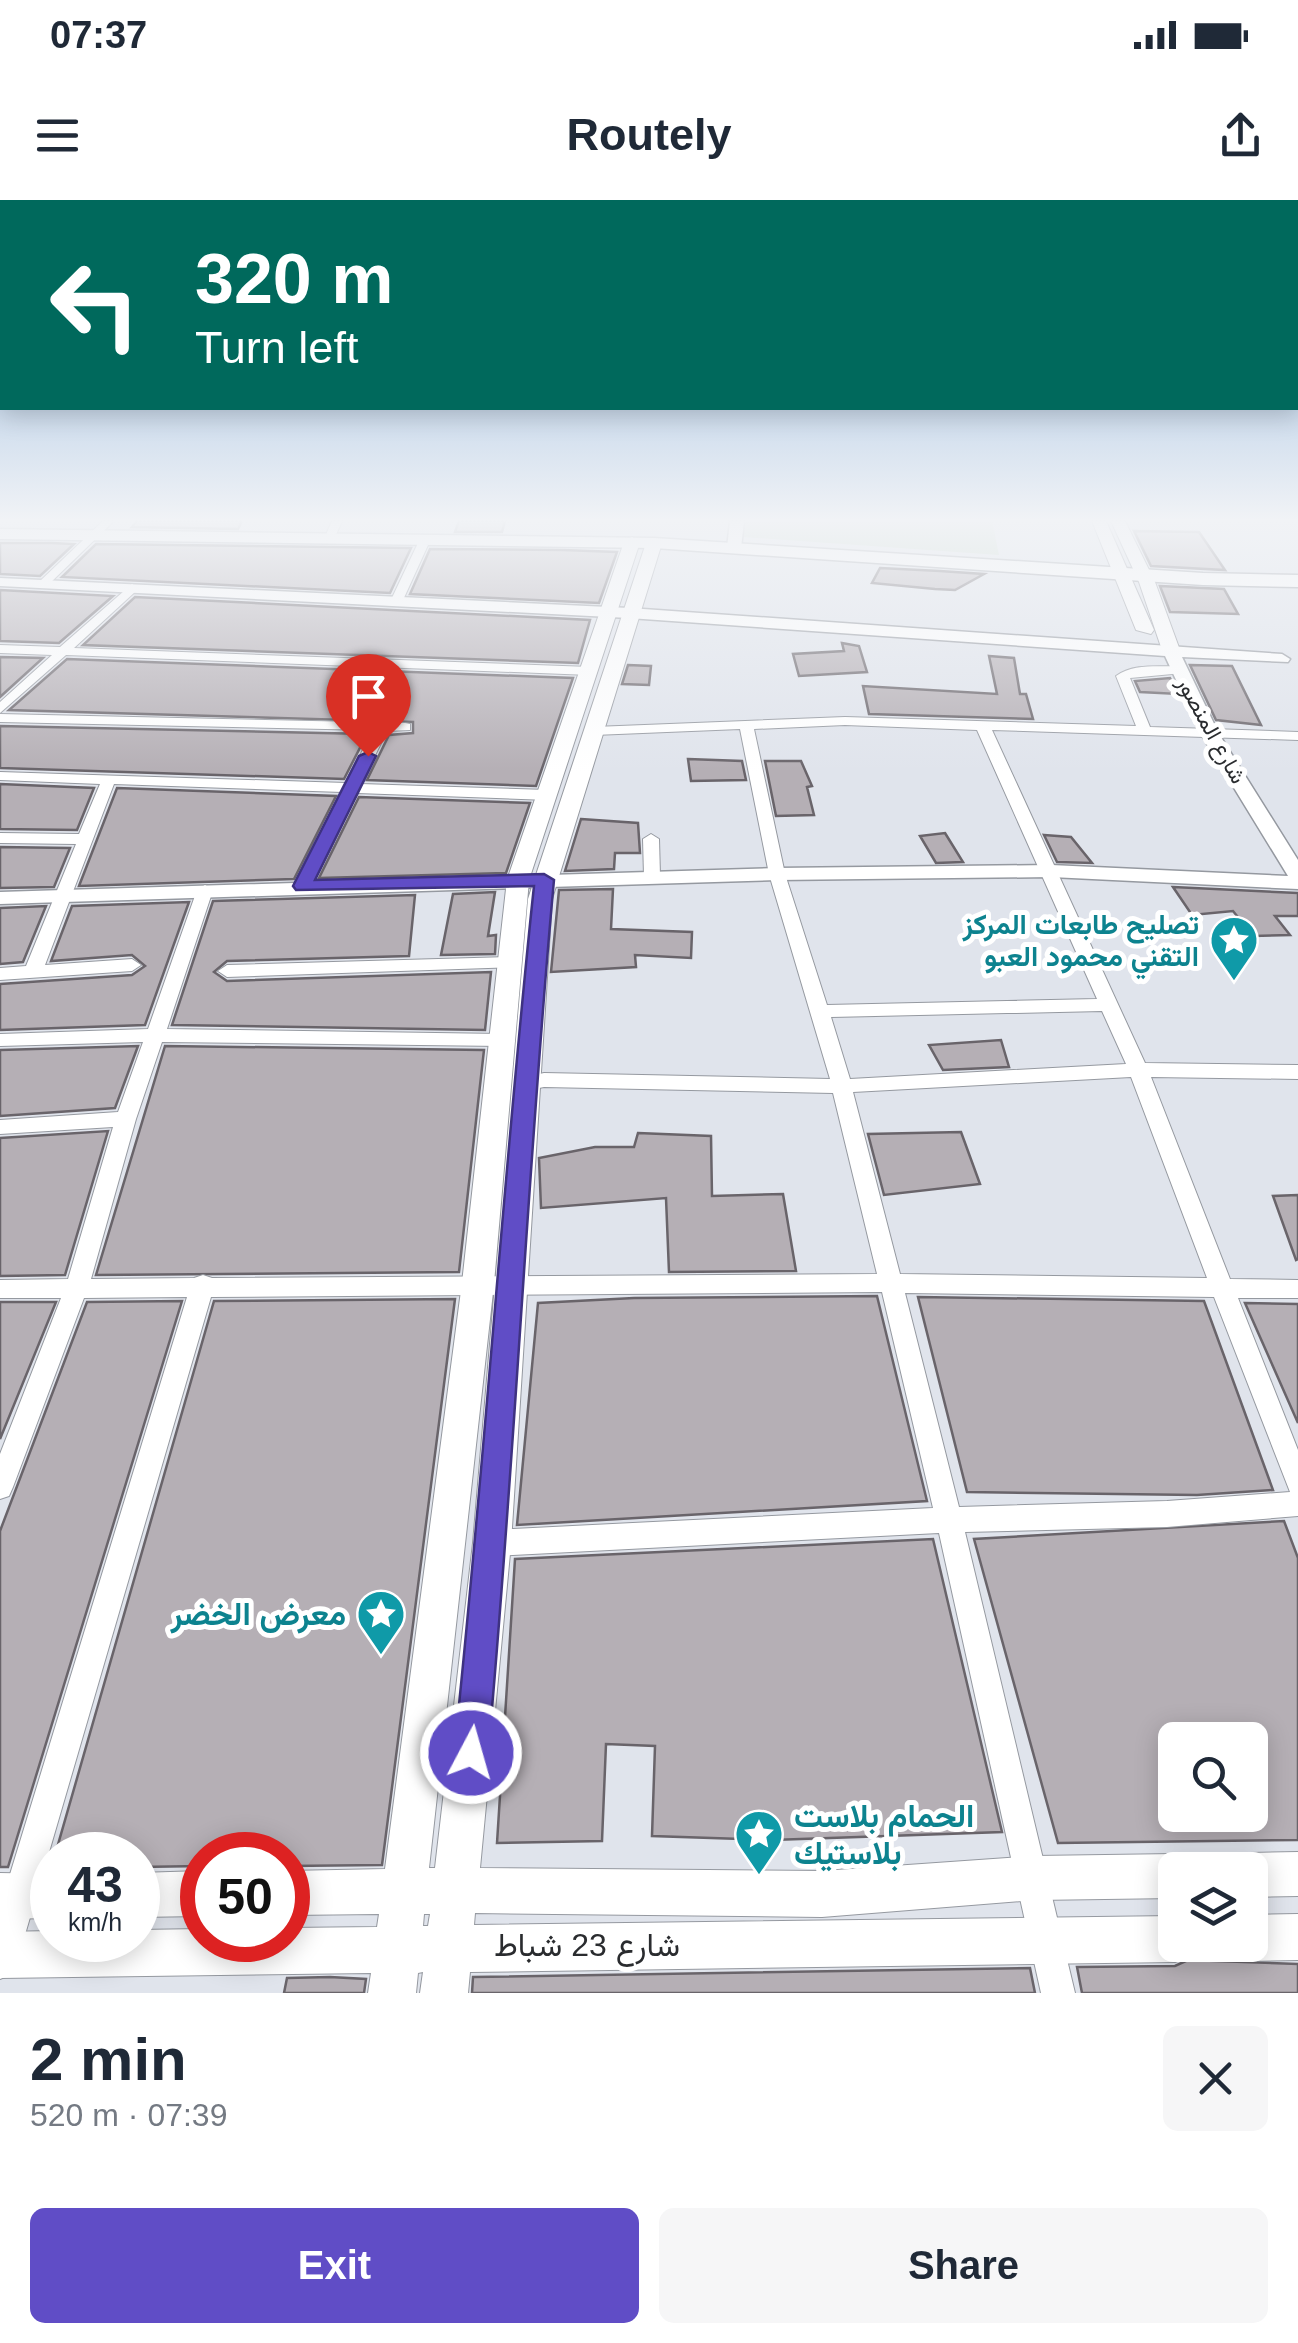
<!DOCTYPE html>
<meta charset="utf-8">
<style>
:root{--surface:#fff;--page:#f6f6f7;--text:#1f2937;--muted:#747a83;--accent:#604dc6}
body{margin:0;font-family:Helvetica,Vazirmatn,sans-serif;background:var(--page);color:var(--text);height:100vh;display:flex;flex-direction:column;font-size:38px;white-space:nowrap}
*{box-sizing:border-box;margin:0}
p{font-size:32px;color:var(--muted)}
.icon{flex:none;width:55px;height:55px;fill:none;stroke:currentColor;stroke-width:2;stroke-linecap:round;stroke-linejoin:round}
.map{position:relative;height:1793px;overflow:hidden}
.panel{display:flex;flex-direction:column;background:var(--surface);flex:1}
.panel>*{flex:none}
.top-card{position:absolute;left:0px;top:0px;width:1300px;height:210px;box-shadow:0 5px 25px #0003;background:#00695c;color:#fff;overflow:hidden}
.tools{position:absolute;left:1158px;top:1522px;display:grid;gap:20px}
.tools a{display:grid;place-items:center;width:110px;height:110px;border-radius:15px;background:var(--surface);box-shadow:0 5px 25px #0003;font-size:50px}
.speed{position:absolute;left:30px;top:1632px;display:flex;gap:20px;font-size:50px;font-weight:700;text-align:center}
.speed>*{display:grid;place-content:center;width:130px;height:130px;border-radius:50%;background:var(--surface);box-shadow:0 5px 25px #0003;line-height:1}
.speed small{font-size:25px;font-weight:400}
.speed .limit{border:15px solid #d22;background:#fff;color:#111}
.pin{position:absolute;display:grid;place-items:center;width:85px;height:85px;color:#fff;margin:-102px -42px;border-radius:50% 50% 50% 0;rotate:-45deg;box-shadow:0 0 10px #0007}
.pin .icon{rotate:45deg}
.me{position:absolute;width:110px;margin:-55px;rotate:6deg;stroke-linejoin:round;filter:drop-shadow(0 0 8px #0008)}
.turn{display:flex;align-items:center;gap:35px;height:210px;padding:0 30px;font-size:45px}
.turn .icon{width:130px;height:130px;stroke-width:2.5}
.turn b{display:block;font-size:70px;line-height:85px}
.round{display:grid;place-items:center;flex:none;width:105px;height:105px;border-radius:15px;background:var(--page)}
.head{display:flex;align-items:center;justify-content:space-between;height:170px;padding:0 30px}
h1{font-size:60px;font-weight:600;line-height:75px}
.primary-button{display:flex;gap:20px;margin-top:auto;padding:20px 30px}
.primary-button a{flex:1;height:115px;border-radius:15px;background:var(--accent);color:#fff;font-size:40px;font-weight:600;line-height:115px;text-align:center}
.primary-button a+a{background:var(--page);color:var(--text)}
.status{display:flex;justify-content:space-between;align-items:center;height:70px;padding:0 50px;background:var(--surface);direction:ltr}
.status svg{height:28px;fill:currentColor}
header{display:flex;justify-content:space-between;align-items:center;height:130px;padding:0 30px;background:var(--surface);font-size:45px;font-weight:600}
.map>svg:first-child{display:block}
.green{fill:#c4d7c5}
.building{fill:#b5afb5;stroke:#69646a;stroke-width:2.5;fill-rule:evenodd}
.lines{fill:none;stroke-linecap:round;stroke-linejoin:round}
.minor-casing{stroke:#9599a0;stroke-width:2}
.tertiary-casing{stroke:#9599a0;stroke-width:3}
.secondary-casing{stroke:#9599a0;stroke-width:2}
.primary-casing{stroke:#9599a0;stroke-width:3}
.minor{fill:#fff;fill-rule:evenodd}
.tertiary{fill:#fff;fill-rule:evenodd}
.secondary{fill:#fff;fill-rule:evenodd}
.primary{fill:#fff;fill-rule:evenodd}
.route{fill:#604dc6;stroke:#3e3281;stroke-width:2.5}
.labels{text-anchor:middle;stroke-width:10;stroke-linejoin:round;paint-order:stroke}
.far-street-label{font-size:22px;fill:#2a2c2f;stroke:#fff}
.culture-label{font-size:28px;font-weight:bold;fill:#0d838f;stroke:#fff;text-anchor:end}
.near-culture-label{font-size:32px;font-weight:bold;fill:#0d838f;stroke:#fff;text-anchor:end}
.near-street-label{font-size:32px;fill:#2a2c2f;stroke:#fff}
</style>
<div class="status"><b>07:37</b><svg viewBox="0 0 49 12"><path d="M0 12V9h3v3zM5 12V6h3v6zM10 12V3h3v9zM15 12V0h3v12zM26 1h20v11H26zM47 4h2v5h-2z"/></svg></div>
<header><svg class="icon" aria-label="menu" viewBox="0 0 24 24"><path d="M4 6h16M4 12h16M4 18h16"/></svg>Routely<svg class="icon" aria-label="share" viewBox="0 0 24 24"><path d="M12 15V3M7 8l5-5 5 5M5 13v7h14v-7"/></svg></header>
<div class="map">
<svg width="1298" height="1793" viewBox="0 0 1298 1793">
<rect width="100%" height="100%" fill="#e0e4ec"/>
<path class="green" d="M 746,321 L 992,321 L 999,355 L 743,337 Z"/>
<g class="building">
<path d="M 137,321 L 242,321 L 238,329 L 132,327 Z"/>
<path d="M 459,321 L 505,321 L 502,332 L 455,332 Z"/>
<path d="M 1134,331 L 1199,332 L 1225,370 L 1151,366 Z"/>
<path d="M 0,343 L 52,343 L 74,344 L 40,376 L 0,374 Z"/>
<path d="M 96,344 L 411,348 L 390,393 L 62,377 Z"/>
<path d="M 430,349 L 563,350 L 617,352 L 599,403 L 410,394 Z"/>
<path d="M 880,368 L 940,371 L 984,374 L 955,390 L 935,389 L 872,383 Z"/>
<path d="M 1160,386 L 1224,389 L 1238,414 L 1170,412 Z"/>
<path d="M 0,390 L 113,396 L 59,443 L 0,441 Z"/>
<path d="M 135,397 L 590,420 L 578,463 L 83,445 Z"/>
<path d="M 842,443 L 859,446 L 867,472 L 799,476 L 793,454 L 844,451 Z"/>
<path d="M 989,456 L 1014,458 L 1020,494 L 1026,494 L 1033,519 L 869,514 L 863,486 L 997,494 Z"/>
<path d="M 0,457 L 43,458 L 0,497 Z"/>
<path d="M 67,459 L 573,478 L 536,586 L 367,580 L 389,535 L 413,533 L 413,522 L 9,510 Z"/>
<path d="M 628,465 L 651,466 L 649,485 L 622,484 Z"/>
<path d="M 1190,465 L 1232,466 L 1261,525 L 1216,520 Z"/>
<path d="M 1170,478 L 1178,494 L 1140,492 L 1135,481 Z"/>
<path d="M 0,526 L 367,534 L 344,579 L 0,568 Z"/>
<path d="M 688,559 L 742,561 L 746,580 L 691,581 Z"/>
<path d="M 765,561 L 801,561 L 812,586 L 807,587 L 814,615 L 776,616 Z"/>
<path d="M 0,584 L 94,588 L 77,630 L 0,629 Z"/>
<path d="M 117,588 L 336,596 L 294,679 L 79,686 Z"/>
<path d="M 359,597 L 530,603 L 506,673 L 319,678 Z"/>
<path d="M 581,619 L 638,623 L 640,653 L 615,653 L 614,669 L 565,671 Z"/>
<path d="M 945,633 L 963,662 L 936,663 L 920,636 Z"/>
<path d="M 1044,635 L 1071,637 L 1092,663 L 1057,662 Z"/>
<path d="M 0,647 L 70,648 L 54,687 L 0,688 Z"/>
<path d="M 1173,687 L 1298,693 L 1298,716 L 1275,716 L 1290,735 L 1253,736 L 1233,711 L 1192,715 Z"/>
<path d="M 613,689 L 611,729 L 692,732 L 691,758 L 635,755 L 636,767 L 551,772 L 559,690 Z"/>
<path d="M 495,692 L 488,736 L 496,735 L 495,754 L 441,755 L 453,694 Z"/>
<path d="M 415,695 L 409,756 L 227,761 L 214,772 L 227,781 L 491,772 L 485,830 L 172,825 L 213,701 Z"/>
<path d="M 189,702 L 145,825 L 0,830 L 0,784 L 132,775 L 145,766 L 132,755 L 51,761 L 72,706 Z"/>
<path d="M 46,706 L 23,762 L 0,764 L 0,708 Z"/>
<path d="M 1001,840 L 1009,867 L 943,870 L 929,845 Z"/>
<path d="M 138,846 L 115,908 L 0,916 L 0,850 Z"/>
<path d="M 165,846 L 484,850 L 459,1072 L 96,1075 Z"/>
<path d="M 108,931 L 65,1075 L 0,1076 L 0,938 Z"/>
<path d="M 961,932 L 980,984 L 884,995 L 868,934 Z"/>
<path d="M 638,933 L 711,936 L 712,996 L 783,994 L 796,1071 L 669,1072 L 666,998 L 541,1008 L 539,958 L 595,947 L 634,947 Z"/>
<path d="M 1298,995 L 1298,1059 L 1296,1060 L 1273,996 Z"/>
<path d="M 877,1096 L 927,1301 L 517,1325 L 538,1103 L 634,1098 Z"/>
<path d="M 918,1097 L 1204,1101 L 1273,1290 L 1197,1295 L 967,1292 Z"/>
<path d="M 455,1099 L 382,1665 L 288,1666 L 288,1655 L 202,1655 L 202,1666 L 138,1667 L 138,1655 L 55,1655 L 214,1101 Z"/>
<path d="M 182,1101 L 8,1667 L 0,1667 L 0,1331 L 87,1102 Z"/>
<path d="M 0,1102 L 56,1102 L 0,1239 Z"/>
<path d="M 1245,1103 L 1298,1104 L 1298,1223 Z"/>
<path d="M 1284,1321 L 1298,1358 L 1298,1640 L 1058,1643 L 974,1339 ZM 1175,1540 L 1250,1540 L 1250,1615 L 1175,1615 Z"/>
<path d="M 933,1339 L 1002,1632 L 772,1640 L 652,1636 L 655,1546 L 606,1544 L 602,1641 L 497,1643 L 515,1359 Z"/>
<path d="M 1188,1760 L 1298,1764 L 1298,1793 L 1082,1793 L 1077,1767 L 1175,1766 Z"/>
<path d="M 1030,1768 L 1035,1793 L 472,1793 L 473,1777 Z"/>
<path d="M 330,1777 L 366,1779 L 364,1793 L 284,1793 L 287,1778 Z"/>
</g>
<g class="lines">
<g class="minor-casing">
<g id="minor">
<path d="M 103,321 L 114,321 L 46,387 L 38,387 L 38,383 Z"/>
<path d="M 332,321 L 342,321 L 335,337 L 330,340 L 325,337 Z"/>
<path d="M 418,343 L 428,345 L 403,400 L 393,403 L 391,400 Z"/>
<path d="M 132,384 L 138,388 L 136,391 L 74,448 L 590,467 L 597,471 L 590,475 L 66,455 L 0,513 L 0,502 L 52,455 L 0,453 L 0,445 L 60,447 Z"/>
<path d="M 1178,466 L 1183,467 L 1183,473 L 1130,478 L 1150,527 L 1298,532 L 1298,540 L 992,530 L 1145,863 L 1298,865 L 1298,879 L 1151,877 L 1230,1079 L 1298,1080 L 1298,1098 L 1238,1098 L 1298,1250 L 1298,1316 L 1167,1327 L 965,1332 L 1075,1793 L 1041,1793 L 939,1333 L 492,1356 L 482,1352 L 478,1343 L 482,1334 L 492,1330 L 933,1308 L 882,1092 L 211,1097 L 17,1762 L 12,1774 L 0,1779 L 0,1707 L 187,1097 L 84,1098 L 13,1287 L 9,1296 L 0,1299 L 0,1254 L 61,1098 L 0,1098 L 0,1080 L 68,1079 L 113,927 L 0,934 L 0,920 L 118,912 L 143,842 L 0,846 L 0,834 L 148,829 L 197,690 L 205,685 L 213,690 L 167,829 L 502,834 L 512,840 L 502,846 L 162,842 L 136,919 L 91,1079 L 194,1078 L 203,1075 L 212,1078 L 877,1074 L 833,893 L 544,887 L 524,891 L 514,884 L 517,879 L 544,873 L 830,879 L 769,674 L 740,529 L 594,535 L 587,531 L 594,527 L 845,517 L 1136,526 L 1116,476 C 1134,463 1157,467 1178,466 ZM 845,525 L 977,530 L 1097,799 L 827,805 L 785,674 L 754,529 ZM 1102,811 L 1126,864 L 850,879 L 831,817 ZM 1131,877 L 1207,1078 L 900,1074 L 853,892 ZM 905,1093 L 1214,1097 L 1290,1292 L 1167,1301 L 959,1307 Z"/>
<path d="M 0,514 L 405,523 L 410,524 L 410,530 L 387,531 L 361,584 L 548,590 L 556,595 L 548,600 L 357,593 L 311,686 L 303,691 L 295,686 L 342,592 L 114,584 L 45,765 L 132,759 L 141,765 L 132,771 L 0,780 L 0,768 L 26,766 L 76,644 L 0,643 L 0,633 L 79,634 L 100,584 L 0,580 L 0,572 L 346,583 L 373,530 L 0,522 Z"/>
<path d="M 651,634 L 659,639 L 660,676 L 652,681 L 644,676 L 643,639 Z"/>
<path d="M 509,757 L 518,763 L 515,767 L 227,777 L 218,771 L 227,765 Z"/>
</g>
</g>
<g class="tertiary-casing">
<g id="tertiary">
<path d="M 730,321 L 744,321 L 741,348 L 734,352 L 727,348 Z"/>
<path d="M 0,378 L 629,408 L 1282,454 L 1290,459 L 1288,462 L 1182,457 L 1219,534 L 1298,660 L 1298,689 L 1051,677 L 777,680 L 0,704 L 0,692 L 777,668 L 1051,665 L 1288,676 L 1201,534 L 1165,456 L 629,418 L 0,386 Z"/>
</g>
</g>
<g class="secondary-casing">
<g id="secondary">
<path d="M 1092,321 L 1106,321 L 1154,430 L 1151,434 L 1136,430 Z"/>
<path d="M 1111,321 L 1125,321 L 1155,382 L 1181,453 L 1178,457 L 1163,453 L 1139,382 Z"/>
<path d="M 632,337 L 640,342 L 529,680 L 494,1083 L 429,1668 L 435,1668 L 473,1343 L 528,699 L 646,343 L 654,338 L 662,343 L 552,699 L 511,1343 L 480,1668 L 822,1671 L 1035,1656 L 1175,1654 L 1191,1660 L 1195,1670 L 1175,1670 L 1175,1698 L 1035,1700 L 822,1717 L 475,1713 L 474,1725 L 1175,1716 L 1175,1745 L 1196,1745 L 1191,1755 L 1175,1762 L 470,1772 L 468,1793 L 420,1793 L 423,1772 L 418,1773 L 416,1793 L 368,1793 L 371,1773 L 0,1778 L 0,1732 L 52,1731 L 52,1740 L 138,1740 L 138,1730 L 202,1729 L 202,1740 L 288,1740 L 288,1728 L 377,1727 L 379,1714 L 288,1715 L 288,1671 L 385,1669 L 462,1083 L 507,680 L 624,342 ZM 424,1714 L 430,1714 L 428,1726 L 423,1726 Z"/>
<path d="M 1298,1652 L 1298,1696 L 1250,1697 L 1250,1670 L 1230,1670 L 1234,1659 L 1250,1653 Z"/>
<path d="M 202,1671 L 202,1716 L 138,1717 L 138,1673 Z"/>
<path d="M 0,1673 L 52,1674 L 52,1718 L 0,1719 Z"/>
<path d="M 1298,1714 L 1298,1760 L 1250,1761 L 1234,1754 L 1230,1745 L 1250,1745 L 1250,1715 Z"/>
</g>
</g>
<g class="primary-casing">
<path id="primary" d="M 0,329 L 654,338 L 1203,373 L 1298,375 L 1298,387 L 1203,385 L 654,348 L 0,339 Z"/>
</g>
<use href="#minor" class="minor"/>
<use href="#tertiary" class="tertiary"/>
<use href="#secondary" class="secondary"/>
<use href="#primary" class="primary"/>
</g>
<linearGradient id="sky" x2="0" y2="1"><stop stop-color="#88b0dc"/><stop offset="0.56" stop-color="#f1f3f6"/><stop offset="1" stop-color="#f1f3f6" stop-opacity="0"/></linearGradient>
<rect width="1298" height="572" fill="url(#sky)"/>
<path class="route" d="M 368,552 L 376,556 L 315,680 L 544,674 L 554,680 C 527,971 515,1262 488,1553 L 483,1565 L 471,1570 L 459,1565 L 454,1553 C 485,1264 503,975 534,686 L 296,690 L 293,686 L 359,556 Z"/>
<defs>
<g id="sight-pin" transform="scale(2.5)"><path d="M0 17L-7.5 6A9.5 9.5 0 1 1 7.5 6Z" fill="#0f9aa8" stroke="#fff"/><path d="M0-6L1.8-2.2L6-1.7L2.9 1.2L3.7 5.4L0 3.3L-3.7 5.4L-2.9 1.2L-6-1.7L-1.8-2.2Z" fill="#fff"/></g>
</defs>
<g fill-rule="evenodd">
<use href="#sight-pin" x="1234" y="740"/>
<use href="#sight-pin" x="381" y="1414"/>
<use href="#sight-pin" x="759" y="1634"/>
</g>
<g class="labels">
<g class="far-street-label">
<text transform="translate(1212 530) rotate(61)" y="8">شارع المنصور</text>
</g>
<g class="culture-label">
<text x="1199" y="734">تصليح طابعات المركز<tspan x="1199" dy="32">التقني محمود العبو</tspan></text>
</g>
<g class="near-culture-label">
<text x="346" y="1425">معرض الخضر</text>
<text x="794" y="1627" text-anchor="start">الحمام بلاست<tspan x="794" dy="37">بلاستيك</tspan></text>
</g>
<g class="near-street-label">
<text x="587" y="1756">شارع 23 شباط</text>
</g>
</g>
</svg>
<div class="tools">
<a><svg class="icon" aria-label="search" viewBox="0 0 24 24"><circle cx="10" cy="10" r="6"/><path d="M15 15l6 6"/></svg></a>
<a><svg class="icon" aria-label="layers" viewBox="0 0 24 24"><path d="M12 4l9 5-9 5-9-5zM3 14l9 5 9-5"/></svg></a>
</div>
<div class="speed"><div>43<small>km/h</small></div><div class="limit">50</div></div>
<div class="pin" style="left:368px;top:556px;background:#d93025"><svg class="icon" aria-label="arrive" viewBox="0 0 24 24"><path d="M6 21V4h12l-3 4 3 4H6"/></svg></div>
<svg class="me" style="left:471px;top:1553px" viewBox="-20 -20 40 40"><circle r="17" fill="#604dc6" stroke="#fff" stroke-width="3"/><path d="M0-11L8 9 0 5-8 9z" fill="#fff"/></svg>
<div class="top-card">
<div class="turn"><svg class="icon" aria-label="left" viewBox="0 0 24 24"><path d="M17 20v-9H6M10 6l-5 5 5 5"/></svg><div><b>320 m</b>Turn left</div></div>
</div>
</div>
<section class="panel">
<div class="head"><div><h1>2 min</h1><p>520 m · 07:39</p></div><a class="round"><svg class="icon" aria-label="close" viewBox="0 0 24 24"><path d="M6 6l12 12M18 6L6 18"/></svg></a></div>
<div class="primary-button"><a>Exit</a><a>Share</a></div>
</section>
